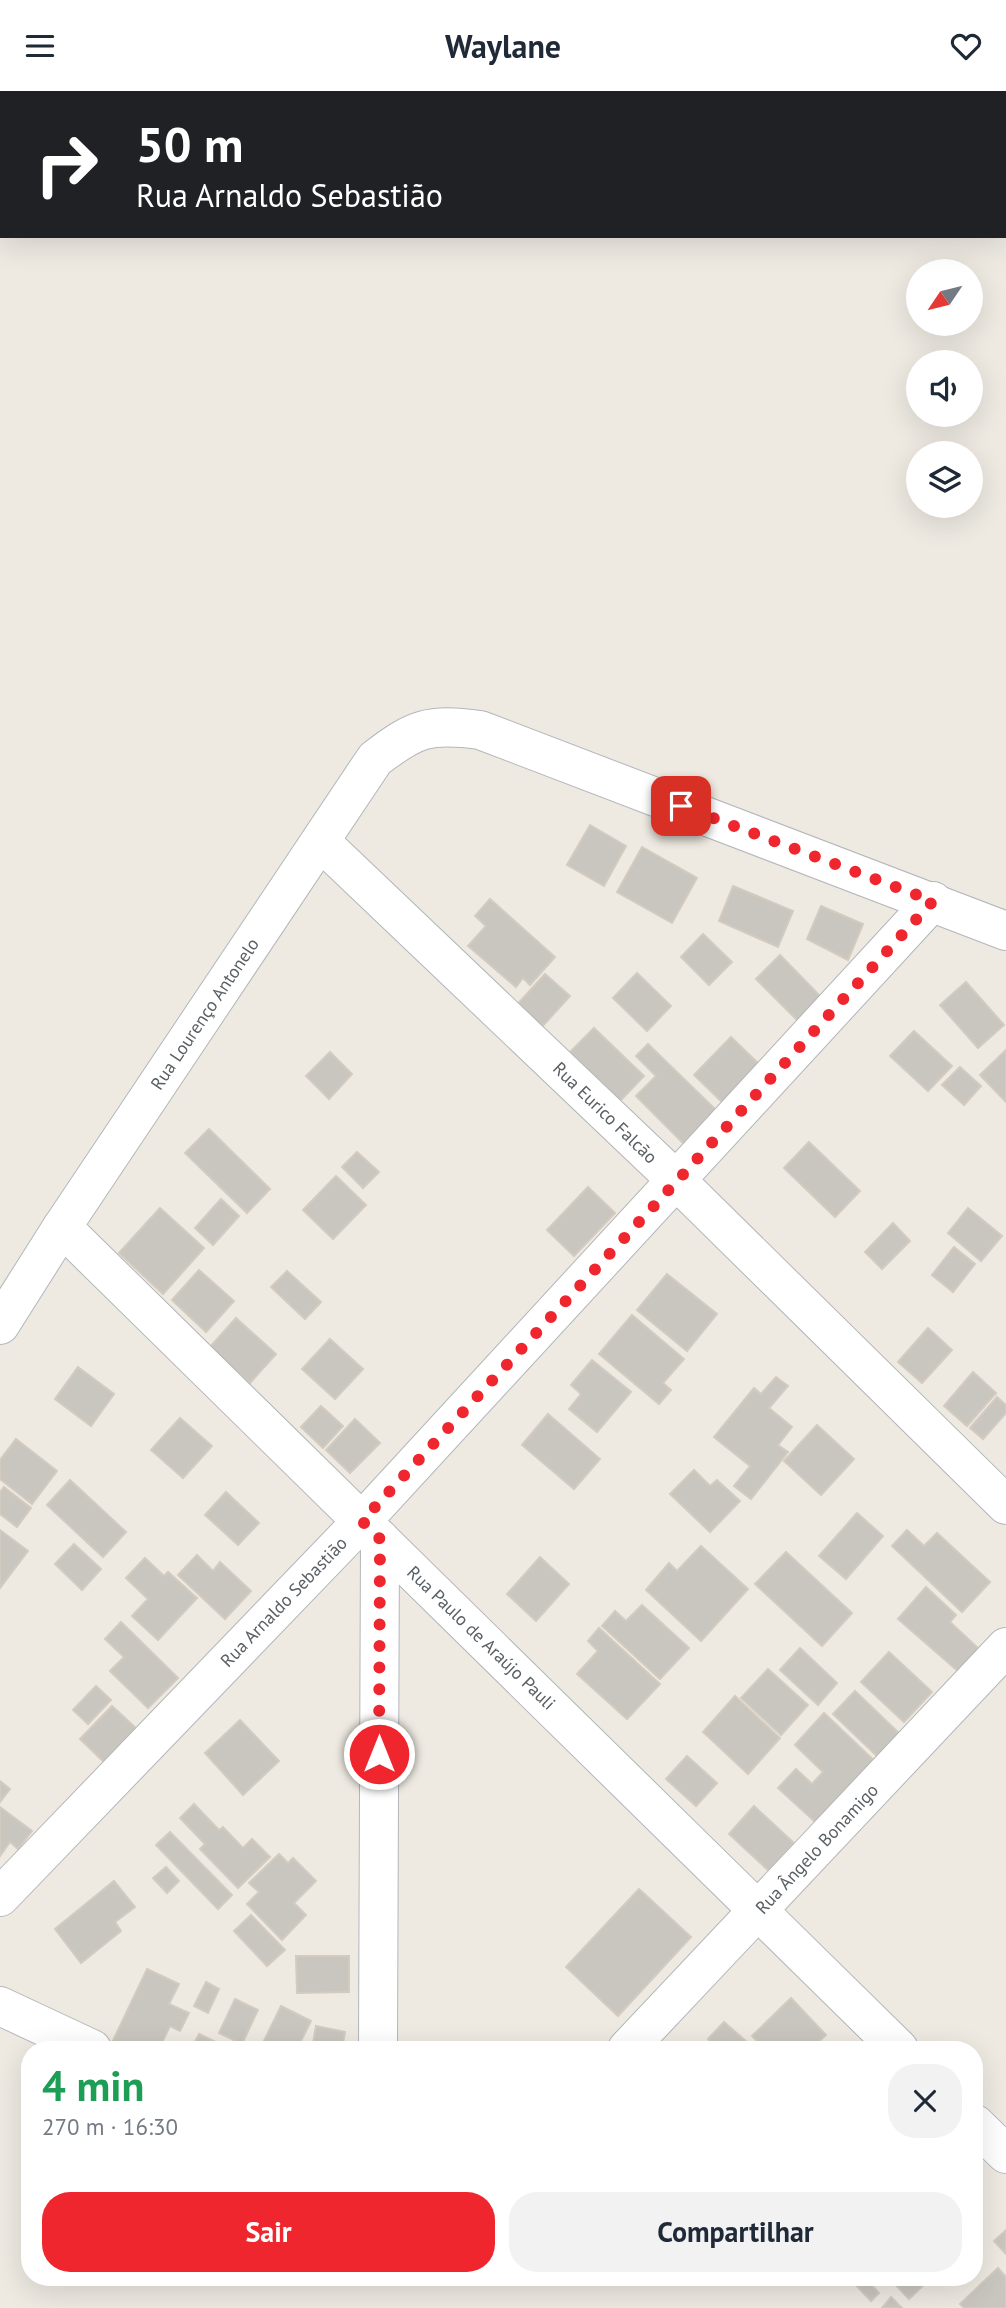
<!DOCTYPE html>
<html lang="pt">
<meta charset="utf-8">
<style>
:root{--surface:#fff;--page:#f2f2f3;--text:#1f2937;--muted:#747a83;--accent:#f0262f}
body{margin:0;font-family:"PT Sans",sans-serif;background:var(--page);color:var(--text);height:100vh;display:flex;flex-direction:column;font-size:26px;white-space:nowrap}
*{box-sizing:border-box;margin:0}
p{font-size:23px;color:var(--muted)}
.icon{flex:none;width:38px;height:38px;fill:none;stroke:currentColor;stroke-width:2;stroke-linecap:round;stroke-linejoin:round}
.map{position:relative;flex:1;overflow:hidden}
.drawer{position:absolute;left:21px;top:1950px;width:962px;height:245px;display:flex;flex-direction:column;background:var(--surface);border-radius:28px;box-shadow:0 7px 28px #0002}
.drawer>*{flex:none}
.banner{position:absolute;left:0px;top:0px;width:1006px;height:147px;box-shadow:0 7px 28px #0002;background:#202124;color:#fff;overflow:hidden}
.needle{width:46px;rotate:235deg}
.buttons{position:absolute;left:906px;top:168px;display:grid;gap:14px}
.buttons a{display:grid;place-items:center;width:77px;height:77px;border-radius:50%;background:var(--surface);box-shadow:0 7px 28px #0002;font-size:35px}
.pin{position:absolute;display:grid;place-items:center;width:60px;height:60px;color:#fff;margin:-30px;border-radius:14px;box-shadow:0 4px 10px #0006}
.me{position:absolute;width:77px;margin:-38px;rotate:0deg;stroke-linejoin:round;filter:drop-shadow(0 0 5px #0008)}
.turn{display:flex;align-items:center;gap:24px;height:147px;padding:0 21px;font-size:32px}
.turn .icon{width:91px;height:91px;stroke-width:2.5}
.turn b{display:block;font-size:49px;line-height:60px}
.round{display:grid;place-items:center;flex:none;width:74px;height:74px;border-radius:28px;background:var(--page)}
.headline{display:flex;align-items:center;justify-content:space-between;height:119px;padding:0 21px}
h1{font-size:42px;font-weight:700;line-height:52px;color:#1e9e55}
.button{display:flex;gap:14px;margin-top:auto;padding:14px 21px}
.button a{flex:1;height:80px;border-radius:28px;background:var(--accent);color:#fff;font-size:28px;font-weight:700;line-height:80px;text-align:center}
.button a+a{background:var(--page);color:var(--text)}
header{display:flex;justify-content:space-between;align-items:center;height:91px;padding:0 21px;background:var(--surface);font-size:32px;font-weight:700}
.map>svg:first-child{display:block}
.building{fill:#c9c5bf;stroke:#d3cbc0;stroke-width:2}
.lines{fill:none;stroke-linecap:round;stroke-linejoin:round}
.minor-casing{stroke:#b3b6ba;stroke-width:40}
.minor{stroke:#fff;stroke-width:38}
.route{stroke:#f0262f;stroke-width:12;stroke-dasharray:0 21.6}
.labels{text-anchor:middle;stroke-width:6;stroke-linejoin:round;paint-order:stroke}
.street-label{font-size:18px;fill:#5a6064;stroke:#fff}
</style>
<header><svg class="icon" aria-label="menu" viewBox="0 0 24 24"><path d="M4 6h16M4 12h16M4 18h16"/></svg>Waylane<svg class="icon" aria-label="heart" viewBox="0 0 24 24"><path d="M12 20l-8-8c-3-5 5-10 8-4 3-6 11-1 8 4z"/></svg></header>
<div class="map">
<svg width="1006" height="2217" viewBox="0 0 1006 2217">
<rect width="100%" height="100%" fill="#eeeae2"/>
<g class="building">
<path d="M 590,734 L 626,755 L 604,795 L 567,774 Z"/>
<path d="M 642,756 L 697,787 L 672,832 L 617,801 Z"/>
<path d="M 733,795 L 793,820 L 778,856 L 719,830 Z"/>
<path d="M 490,808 L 555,866 L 530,894 L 523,887 L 516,896 L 468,855 L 486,835 L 475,825 Z"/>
<path d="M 821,815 L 863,833 L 848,869 L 807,848 Z"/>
<path d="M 703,843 L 732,871 L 709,894 L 681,866 Z"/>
<path d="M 780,864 L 826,911 L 803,935 L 756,888 Z"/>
<path d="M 637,882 L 671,915 L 647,940 L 613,907 Z"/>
<path d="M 545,883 L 570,905 L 539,939 L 514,917 Z"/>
<path d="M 966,891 L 1004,934 L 978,957 L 940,914 Z"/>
<path d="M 594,937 L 644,985 L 620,1010 L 570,961 Z"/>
<path d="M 914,940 L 952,975 L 928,1000 L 890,965 Z"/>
<path d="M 731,946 L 759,973 L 722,1011 L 694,984 Z"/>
<path d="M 648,953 L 716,1019 L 683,1052 L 636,1005 L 656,985 L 636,965 Z"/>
<path d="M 1006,959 L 1006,1011 L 980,984 Z"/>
<path d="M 330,961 L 352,983 L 329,1008 L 306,985 Z"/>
<path d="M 960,976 L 981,995 L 964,1014 L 942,994 Z"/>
<path d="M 209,1038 L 270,1098 L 247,1122 L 185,1062 Z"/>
<path d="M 809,1051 L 860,1100 L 835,1126 L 784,1077 Z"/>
<path d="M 357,1061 L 379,1081 L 363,1097 L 342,1076 Z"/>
<path d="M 336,1085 L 366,1114 L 333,1148 L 303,1119 Z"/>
<path d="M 588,1096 L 615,1122 L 574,1165 L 547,1139 Z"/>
<path d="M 221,1108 L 239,1125 L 213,1154 L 195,1137 Z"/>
<path d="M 160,1117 L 204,1157 L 163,1203 L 119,1162 Z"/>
<path d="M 968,1117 L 1002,1145 L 981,1170 L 948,1142 Z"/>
<path d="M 893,1132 L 910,1150 L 882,1178 L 865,1161 Z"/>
<path d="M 954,1156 L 975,1173 L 953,1201 L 932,1184 Z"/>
<path d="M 199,1179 L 234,1210 L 206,1241 L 172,1209 Z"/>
<path d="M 287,1180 L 321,1211 L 305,1228 L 271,1196 Z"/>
<path d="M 667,1183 L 717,1223 L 687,1260 L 637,1219 Z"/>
<path d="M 632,1224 L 684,1268 L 663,1292 L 671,1299 L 659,1313 L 599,1263 Z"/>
<path d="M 236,1227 L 276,1263 L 250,1292 L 210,1256 Z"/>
<path d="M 928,1237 L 952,1259 L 922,1292 L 898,1271 Z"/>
<path d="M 330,1248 L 363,1278 L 335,1308 L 302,1278 Z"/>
<path d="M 592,1269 L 631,1301 L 597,1341 L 569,1318 L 581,1303 L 571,1294 Z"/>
<path d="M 78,1276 L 114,1303 L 91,1335 L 55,1308 Z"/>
<path d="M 973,1281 L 996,1302 L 967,1335 L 944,1315 Z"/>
<path d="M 776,1286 L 788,1295 L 769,1317 L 792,1336 L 778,1354 L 788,1361 L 751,1408 L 734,1395 L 750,1375 L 714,1346 L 754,1297 L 761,1303 Z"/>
<path d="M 997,1306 L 1006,1314 L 1006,1322 L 983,1348 L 970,1337 Z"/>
<path d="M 321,1315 L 343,1335 L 323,1357 L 301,1336 Z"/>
<path d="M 548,1323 L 600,1368 L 574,1398 L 522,1354 Z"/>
<path d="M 180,1327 L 212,1355 L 183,1387 L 151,1359 Z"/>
<path d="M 355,1328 L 380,1352 L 350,1382 L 326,1359 Z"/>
<path d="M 817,1334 L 854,1368 L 821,1404 L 784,1370 Z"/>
<path d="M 16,1348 L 57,1380 L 32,1413 L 0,1388 L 0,1369 Z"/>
<path d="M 694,1379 L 710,1395 L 717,1389 L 740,1410 L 710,1441 L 670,1403 Z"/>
<path d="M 70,1389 L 126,1441 L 103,1466 L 47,1414 Z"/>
<path d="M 4,1396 L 31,1417 L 17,1436 L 0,1423 L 0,1401 Z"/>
<path d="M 226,1401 L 259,1432 L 238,1454 L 205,1424 Z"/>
<path d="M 857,1422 L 883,1445 L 846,1488 L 819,1465 Z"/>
<path d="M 0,1439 L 28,1460 L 0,1497 Z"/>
<path d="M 907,1439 L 924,1455 L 937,1442 L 990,1491 L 962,1521 L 892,1455 Z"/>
<path d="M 74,1453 L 101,1478 L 82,1499 L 55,1473 Z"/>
<path d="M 701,1455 L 748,1498 L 701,1550 L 646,1499 L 669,1472 L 677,1480 Z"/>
<path d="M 786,1461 L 852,1522 L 822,1555 L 755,1493 Z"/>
<path d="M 197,1464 L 213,1480 L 220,1471 L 251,1500 L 225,1528 L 178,1484 Z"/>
<path d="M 540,1466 L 569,1493 L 536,1530 L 507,1503 Z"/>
<path d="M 145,1467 L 164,1485 L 168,1481 L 197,1507 L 158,1549 L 132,1525 L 148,1508 L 126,1487 Z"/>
<path d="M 926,1496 L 956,1524 L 950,1531 L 979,1558 L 959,1581 L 898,1528 Z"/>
<path d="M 642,1514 L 689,1557 L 660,1588 L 602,1535 L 615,1520 L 626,1530 Z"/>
<path d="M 121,1531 L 178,1587 L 148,1617 L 110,1580 L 124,1566 L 105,1548 Z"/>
<path d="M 599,1537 L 660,1593 L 627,1628 L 577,1583 L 598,1560 L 588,1550 Z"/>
<path d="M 800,1557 L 837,1592 L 818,1614 L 780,1579 Z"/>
<path d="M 889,1561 L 932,1601 L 904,1631 L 861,1591 Z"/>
<path d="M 768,1578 L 808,1614 L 781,1644 L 741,1607 Z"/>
<path d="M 96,1595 L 111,1609 L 88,1633 L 73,1619 Z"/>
<path d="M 855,1600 L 901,1644 L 879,1667 L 833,1623 Z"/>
<path d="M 735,1605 L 780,1647 L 748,1683 L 703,1641 Z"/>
<path d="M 112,1615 L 136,1637 L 104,1671 L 80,1648 Z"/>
<path d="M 824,1622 L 882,1677 L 824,1739 L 778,1697 L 796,1678 L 812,1693 L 823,1681 L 795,1654 Z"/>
<path d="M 240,1629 L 279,1670 L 243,1704 L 205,1662 Z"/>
<path d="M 687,1665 L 717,1692 L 696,1715 L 666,1688 Z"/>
<path d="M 0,1690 L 10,1698 L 0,1711 Z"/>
<path d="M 194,1713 L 219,1739 L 223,1736 L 243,1757 L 252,1748 L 270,1766 L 238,1797 L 200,1758 L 205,1753 L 180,1727 Z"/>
<path d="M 754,1715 L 794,1752 L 769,1780 L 729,1743 Z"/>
<path d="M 0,1716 L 32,1740 L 18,1758 L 10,1751 L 0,1765 Z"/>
<path d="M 170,1741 L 232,1804 L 218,1818 L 156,1754 Z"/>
<path d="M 279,1763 L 288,1772 L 293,1767 L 316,1790 L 294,1812 L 306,1824 L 282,1849 L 247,1813 L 259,1801 L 249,1792 Z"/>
<path d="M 166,1776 L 179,1790 L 167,1802 L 153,1787 Z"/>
<path d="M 114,1790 L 135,1816 L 115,1831 L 121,1840 L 81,1872 L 55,1838 Z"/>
<path d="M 639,1798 L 691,1846 L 618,1925 L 566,1876 Z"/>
<path d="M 251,1824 L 285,1859 L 267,1875 L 234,1840 Z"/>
<path d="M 296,1865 L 349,1865 L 349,1901 L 297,1902 Z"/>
<path d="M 147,1878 L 179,1893 L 169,1913 L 189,1922 L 180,1940 L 170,1935 L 159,1958 L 109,1958 Z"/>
<path d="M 206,1891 L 219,1898 L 208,1922 L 194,1915 Z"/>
<path d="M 791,1907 L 826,1944 L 811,1958 L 765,1958 L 752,1945 Z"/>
<path d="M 235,1908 L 258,1919 L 242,1953 L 219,1942 Z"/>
<path d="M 281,1915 L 311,1930 L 297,1958 L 260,1958 Z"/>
<path d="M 724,1931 L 755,1958 L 716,1958 L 717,1957 L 708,1948 Z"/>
<path d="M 316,1935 L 345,1941 L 342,1958 L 312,1958 Z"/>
<path d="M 199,1943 L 230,1958 L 191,1958 Z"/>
<path d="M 1006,2139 L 1006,2163 L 994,2150 Z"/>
<path d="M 998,2177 L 1006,2186 L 1006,2217 L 964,2217 L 960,2213 Z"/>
<path d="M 859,2186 L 864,2186 L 879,2202 L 871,2210 L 853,2191 Z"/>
<path d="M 896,2186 L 924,2186 L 928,2190 L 909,2208 L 892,2190 Z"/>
<path d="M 891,2206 L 902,2217 L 882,2217 Z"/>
</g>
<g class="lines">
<g class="minor-casing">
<g id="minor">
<path d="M 321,751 L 677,1090 L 1006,1414"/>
<path d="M 62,1136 L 899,1958"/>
<path d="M 0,1234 L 62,1136 L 375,668 C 415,637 429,632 480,639 L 1006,840"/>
<path d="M 0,1806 L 362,1430 L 933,810"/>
<path d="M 0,1915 L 92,1958"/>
<path d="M 378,1958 L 380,1448"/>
<path d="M 627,1958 L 1006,1556"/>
<path d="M 975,2033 L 1006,2063"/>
</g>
</g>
<use href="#minor" class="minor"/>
</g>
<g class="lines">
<path class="route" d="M 379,1663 L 380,1448 L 362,1430 L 677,1090 L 933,810 L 681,715"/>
</g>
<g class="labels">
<g class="street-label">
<text transform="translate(205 923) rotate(-56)" y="6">Rua Lourenço Antonelo</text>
<text transform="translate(605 1022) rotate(44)" y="6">Rua Eurico Falcão</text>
<text transform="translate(284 1511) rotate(-46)" y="6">Rua Arnaldo Sebastião</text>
<text transform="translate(481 1547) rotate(44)" y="6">Rua Paulo de Araújo Pauli</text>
<text transform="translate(817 1758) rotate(-47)" y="6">Rua Ângelo Bonamigo</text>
</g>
</g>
</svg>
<div class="buttons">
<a><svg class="needle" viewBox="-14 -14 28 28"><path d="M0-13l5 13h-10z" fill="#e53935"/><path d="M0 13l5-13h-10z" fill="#747a83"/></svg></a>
<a><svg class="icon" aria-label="sound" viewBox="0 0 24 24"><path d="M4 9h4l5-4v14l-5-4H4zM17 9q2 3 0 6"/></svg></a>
<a><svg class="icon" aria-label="layers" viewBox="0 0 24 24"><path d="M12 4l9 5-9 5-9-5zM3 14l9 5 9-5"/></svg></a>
</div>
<div class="pin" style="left:681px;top:715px;background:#d93025"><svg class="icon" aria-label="arrive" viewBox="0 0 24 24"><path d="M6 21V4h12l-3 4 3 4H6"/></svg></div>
<svg class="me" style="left:379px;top:1663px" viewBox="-20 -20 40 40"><circle r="17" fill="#f0262f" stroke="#fff" stroke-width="3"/><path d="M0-11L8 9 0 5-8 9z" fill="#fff"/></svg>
<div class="banner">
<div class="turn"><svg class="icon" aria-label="right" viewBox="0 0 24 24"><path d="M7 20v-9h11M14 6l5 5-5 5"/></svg><div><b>50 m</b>Rua Arnaldo Sebastião</div></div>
</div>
<section class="drawer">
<div class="headline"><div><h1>4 min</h1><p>270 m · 16:30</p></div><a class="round"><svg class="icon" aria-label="close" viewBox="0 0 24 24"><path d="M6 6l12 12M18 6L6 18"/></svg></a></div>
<div class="button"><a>Sair</a><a>Compartilhar</a></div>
</section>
</div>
